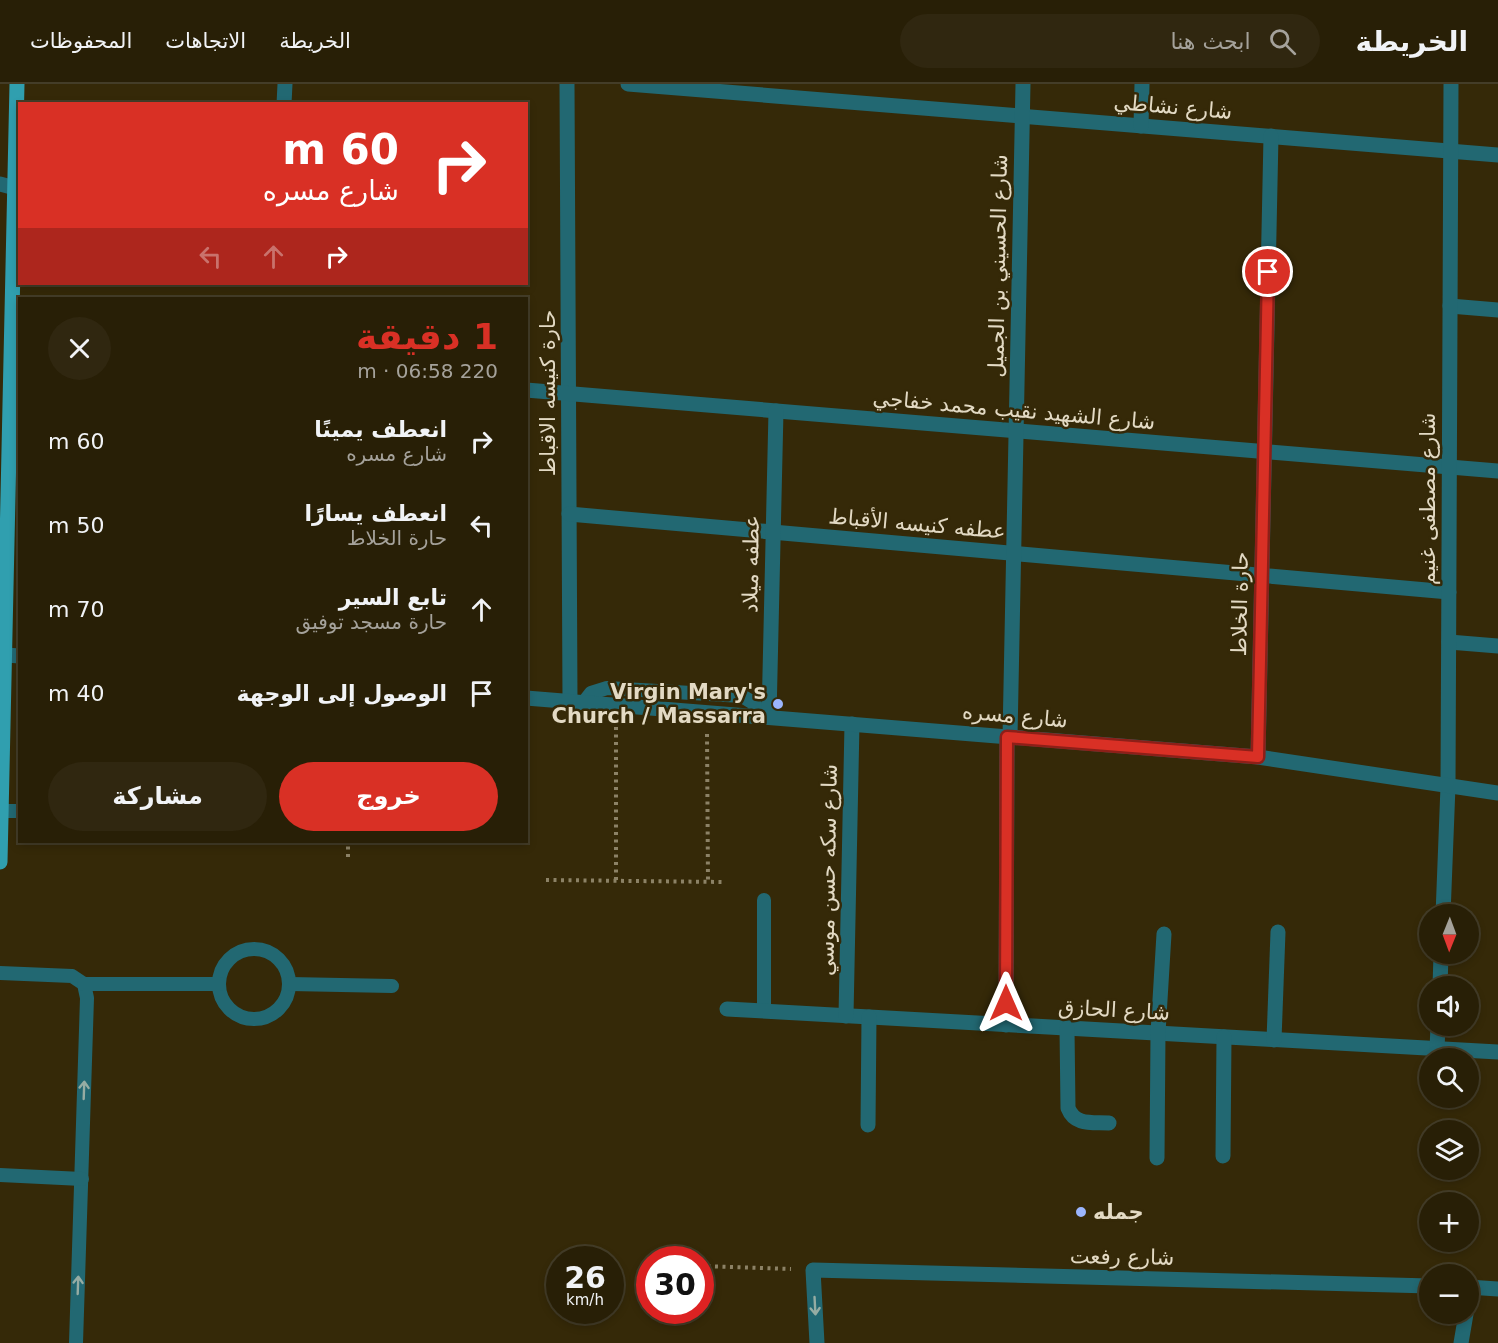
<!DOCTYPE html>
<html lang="ar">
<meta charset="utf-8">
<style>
:root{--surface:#281f06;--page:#302710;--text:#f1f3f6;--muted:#a5a29b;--line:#443d28;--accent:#d93025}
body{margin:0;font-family:"DejaVu Sans","Noto Naskh Arabic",sans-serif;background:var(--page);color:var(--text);direction:rtl;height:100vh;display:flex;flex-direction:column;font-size:22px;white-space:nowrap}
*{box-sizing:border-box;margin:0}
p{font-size:20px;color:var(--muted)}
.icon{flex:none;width:33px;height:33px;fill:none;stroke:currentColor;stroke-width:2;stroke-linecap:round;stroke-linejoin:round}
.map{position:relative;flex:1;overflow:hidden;direction:ltr}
.details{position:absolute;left:18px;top:213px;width:510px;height:546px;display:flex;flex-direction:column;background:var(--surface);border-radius:0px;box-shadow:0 3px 9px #0003,0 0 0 2px var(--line);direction:rtl}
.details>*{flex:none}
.top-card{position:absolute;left:18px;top:18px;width:510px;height:183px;border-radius:0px;box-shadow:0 3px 9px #0003,0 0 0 2px var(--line);direction:rtl;background:#d93025;color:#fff;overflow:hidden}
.needle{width:39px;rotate:181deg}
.tools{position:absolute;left:1419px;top:820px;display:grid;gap:12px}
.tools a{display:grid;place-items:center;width:60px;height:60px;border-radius:50%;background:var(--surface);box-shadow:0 3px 9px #0003,0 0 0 2px var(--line);font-size:30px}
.speed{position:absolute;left:546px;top:1162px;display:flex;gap:12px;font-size:30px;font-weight:700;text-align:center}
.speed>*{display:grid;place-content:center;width:78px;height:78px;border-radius:50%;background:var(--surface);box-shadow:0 3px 9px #0003,0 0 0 2px var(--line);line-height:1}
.speed small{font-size:15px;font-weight:400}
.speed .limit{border:9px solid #d22;background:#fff;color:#111}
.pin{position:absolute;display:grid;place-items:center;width:51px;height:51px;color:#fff;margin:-26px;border:3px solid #fff;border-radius:50%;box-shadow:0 2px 6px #0007}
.me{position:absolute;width:66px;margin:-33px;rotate:0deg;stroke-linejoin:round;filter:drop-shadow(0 0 4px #0008)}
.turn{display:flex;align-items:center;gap:21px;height:126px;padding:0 30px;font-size:27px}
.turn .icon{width:78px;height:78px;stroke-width:2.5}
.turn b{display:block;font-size:42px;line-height:51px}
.lanes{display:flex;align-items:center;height:57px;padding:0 30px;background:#0003;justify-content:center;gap:30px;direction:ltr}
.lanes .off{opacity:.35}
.round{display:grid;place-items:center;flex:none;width:63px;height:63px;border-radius:32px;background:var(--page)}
.headline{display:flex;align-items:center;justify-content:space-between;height:102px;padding:0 30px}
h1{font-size:36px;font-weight:700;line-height:45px;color:var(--accent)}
.button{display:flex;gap:12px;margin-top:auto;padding:12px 30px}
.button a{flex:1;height:69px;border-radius:36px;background:var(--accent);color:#fff;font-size:24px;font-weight:700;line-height:69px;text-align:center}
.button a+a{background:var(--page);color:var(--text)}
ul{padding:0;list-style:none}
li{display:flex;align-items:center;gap:18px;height:84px;padding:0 30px}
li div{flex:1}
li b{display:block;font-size:22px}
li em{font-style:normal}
header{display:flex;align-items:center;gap:36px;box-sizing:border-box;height:84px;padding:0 30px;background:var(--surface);border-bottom:2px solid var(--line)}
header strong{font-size:28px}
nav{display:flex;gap:33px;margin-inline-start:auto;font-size:21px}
.search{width:420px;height:54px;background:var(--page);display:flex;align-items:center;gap:15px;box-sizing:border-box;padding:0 21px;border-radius:33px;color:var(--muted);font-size:22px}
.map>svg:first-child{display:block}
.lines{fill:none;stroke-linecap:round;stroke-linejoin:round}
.path{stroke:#8c8266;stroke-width:4;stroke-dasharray:3 4.5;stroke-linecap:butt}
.service{stroke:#226872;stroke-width:14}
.minor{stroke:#226872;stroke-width:15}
.tertiary{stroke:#226872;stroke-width:15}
.primary{stroke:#309faf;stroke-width:15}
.oneway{stroke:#96aca3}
.route-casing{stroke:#8d1f18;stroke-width:15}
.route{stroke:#d93025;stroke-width:10}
.poi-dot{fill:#9bb5fd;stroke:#352908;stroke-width:2}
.labels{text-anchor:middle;stroke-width:5;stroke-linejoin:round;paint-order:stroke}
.street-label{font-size:21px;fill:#e3dac4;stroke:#352908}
.poi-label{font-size:21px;font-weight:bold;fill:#e3dac4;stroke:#352908;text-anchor:end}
</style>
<header>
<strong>الخريطة</strong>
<div class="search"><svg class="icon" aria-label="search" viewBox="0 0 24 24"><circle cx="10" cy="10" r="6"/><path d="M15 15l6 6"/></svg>ابحث هنا</div>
<nav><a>الخريطة</a><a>الاتجاهات</a><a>المحفوظات</a></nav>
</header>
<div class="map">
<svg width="1498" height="1259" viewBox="0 0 1498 1259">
<rect width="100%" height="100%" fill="#352908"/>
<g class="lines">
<g class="path">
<path d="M 616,643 L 616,797"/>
<path d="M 707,650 L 708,798"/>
<path d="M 348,773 L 348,758"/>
<path d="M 546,796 L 724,798"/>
<path d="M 700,1182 L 791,1185"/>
</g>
<g class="service">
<path d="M 584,618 L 591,609 L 607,604 L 742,612 L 755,620 L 760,633"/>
<path d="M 2,727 L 20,727"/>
<path d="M 764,816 L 764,927"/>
<circle cx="254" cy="900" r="35"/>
<path d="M 0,889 L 72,892 L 84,900 L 87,914 L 76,1259"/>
<path d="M 84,900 L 219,900"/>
<path d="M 290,900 L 392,902"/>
<path d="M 0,1091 L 82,1095"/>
</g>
<g class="minor">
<path d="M 567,0 L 570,617"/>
<path d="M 628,0 L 1498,71"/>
<path d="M 284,20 L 285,0"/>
<path d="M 1141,42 L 1142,0"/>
<path d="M 0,100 L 15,104"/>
<path d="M 1450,222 L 1498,226"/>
<path d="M 526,306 L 1498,387"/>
<path d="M 569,430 L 1449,508"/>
<path d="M 1449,558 L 1498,562"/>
<path d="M 769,633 L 776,327"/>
<path d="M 1010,653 L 1023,0"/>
<path d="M 1258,673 L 1271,52"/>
<path d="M 1443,831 L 1448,702 L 1451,0"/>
<path d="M 1440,903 L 1441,870"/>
<path d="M 727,925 L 1498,968"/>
<path d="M 846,932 L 852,640"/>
<path d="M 1006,941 L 1007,653"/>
<path d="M 1067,945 L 1068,1024 C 1075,1042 1092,1038 1109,1039"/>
<path d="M 1274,956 L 1278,848"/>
<path d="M 1437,965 L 1438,942"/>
<path d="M 868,1041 L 869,933"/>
<path d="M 1223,1072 L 1224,953"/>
<path d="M 1157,1074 L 1158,949 L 1164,850"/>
<path d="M 1468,1203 L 1498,1205"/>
<path d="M 817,1259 L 813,1186 L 1430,1202"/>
<path d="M 1461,1259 L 1466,1230"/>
</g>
<g class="tertiary">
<path d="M 6,571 L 20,572"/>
<path d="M 526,614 L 1258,673 L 1498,709"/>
</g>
<path class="primary" d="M 0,778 L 17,0"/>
</g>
<defs><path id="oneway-shaft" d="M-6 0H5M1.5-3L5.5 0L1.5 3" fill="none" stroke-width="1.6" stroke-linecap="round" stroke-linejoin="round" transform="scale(1.5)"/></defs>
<g class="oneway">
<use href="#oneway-shaft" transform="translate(84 1006) rotate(-88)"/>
<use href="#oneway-shaft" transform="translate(78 1201) rotate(-88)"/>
<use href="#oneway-shaft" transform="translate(815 1222) rotate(87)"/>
</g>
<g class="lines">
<g class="route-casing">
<path id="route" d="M 1006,919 L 1007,653 L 1258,673 L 1268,188"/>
</g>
<use href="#route" class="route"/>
</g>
<g class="poi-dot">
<circle cx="778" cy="620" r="6"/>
<circle cx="1081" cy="1128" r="6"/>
</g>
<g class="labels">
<g class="street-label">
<text transform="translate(1173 23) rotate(5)" y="7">شارع نشاطي</text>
<text transform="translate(998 182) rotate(-89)" y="7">شارع الحسيني بن الجميل</text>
<text transform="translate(548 309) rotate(-90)" y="7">حارة كنيسه الاقباط</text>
<text transform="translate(1014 326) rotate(5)" y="7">شارع الشهيد نقيب محمد خفاجي</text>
<text transform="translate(1428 415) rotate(-90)" y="7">شارع مصطفى غنيم</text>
<text transform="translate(917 440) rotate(5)" y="7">عطفه كنيسه الأقباط</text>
<text transform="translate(751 480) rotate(-89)" y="7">عطفه ميلاد</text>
<text transform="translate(1240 520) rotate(-89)" y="7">حارة الخلاط</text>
<text transform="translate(1015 632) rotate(5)" y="7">شارع مسره</text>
<text transform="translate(828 786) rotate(-89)" y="7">شارع سكه حسن موسي</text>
<text transform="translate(1114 926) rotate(3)" y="7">شارع الحازق</text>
<text transform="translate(1122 1173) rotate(1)" y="7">شارع رفعت</text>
</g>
<g class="poi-label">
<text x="766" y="615">Virgin Mary's<tspan x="766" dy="24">Church / Massarra</tspan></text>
<text x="1093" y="1135" text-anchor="start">جمله</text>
</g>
</g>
</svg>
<div class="tools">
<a><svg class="needle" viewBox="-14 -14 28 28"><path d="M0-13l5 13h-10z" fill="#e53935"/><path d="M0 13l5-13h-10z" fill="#a5a29b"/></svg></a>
<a><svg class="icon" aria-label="sound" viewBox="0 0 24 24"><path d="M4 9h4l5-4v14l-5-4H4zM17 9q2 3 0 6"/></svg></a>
<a><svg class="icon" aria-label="search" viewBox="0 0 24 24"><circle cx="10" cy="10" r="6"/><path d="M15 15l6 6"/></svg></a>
<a><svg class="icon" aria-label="layers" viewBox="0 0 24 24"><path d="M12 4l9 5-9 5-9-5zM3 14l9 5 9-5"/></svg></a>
<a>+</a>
<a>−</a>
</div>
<div class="speed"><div>26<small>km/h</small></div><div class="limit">30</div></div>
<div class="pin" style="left:1268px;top:188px;background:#d93025"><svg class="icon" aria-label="arrive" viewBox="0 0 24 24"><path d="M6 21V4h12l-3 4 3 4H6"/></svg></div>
<svg class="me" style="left:1006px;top:919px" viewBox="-20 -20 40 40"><path d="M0-17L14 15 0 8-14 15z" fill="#d93025" stroke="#fff" stroke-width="4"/></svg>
<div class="top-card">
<div class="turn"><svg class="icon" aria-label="right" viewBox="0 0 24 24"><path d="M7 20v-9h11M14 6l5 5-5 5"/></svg><div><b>60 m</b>شارع مسره</div></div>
<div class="lanes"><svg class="icon off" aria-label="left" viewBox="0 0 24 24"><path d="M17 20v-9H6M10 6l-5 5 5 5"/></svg><svg class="icon off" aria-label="ahead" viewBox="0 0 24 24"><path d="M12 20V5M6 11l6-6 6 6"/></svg><svg class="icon" aria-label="right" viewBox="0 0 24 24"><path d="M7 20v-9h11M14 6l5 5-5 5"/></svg></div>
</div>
<section class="details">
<div class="headline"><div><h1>1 دقيقة</h1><p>220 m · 06:58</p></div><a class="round"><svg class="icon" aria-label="close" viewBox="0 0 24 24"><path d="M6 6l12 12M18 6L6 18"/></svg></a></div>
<ul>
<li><svg class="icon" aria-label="right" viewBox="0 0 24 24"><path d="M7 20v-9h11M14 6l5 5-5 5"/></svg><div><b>انعطف يمينًا</b><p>شارع مسره</p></div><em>60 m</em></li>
<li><svg class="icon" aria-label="left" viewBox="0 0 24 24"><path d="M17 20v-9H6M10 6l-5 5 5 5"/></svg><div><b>انعطف يسارًا</b><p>حارة الخلاط</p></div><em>50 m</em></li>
<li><svg class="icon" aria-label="ahead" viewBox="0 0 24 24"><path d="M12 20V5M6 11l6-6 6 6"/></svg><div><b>تابع السير</b><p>حارة مسجد توفيق</p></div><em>70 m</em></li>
<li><svg class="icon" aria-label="arrive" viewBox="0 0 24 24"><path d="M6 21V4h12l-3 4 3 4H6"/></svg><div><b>الوصول إلى الوجهة</b></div><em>40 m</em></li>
</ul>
<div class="button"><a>خروج</a><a>مشاركة</a></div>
</section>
</div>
